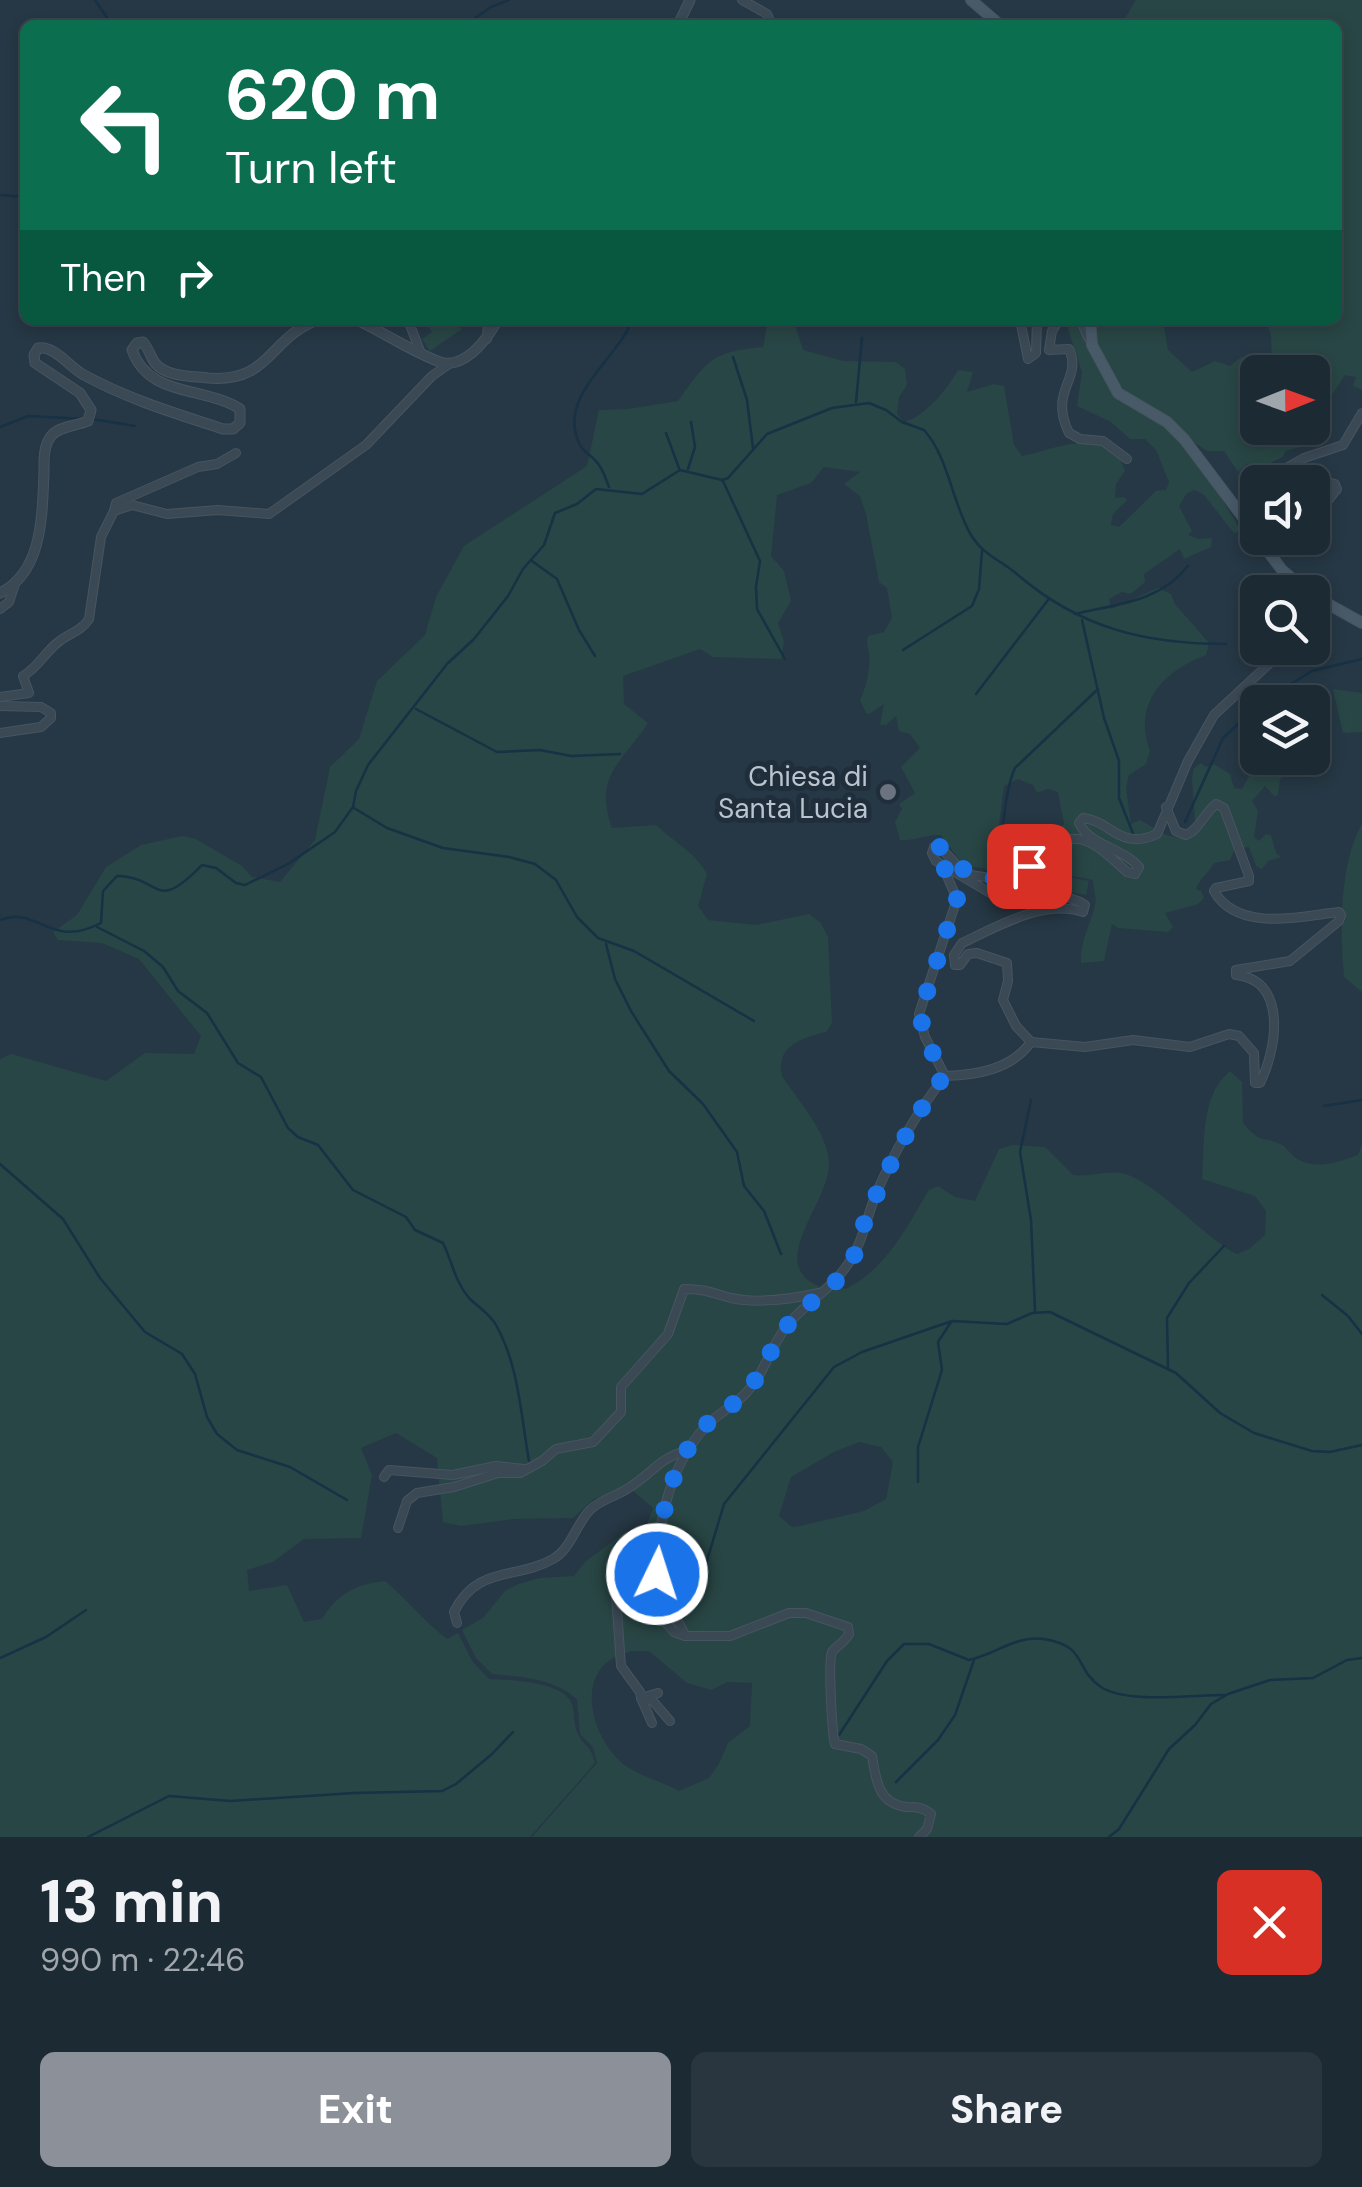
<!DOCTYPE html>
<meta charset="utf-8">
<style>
:root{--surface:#1c2a34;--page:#293640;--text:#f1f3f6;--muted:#a0a7ac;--line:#3a464f;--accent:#8c9099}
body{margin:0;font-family:"DM Sans",sans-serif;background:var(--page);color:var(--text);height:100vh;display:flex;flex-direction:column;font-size:38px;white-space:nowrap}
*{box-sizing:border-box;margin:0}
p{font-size:32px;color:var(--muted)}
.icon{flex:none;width:55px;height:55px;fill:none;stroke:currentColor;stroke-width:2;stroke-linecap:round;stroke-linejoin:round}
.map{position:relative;height:1837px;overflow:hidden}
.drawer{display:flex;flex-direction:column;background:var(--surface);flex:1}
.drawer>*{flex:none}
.top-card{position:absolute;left:20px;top:20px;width:1322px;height:305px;border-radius:15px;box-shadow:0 5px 15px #0003,0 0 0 2px var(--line);background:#0b6e4f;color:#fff;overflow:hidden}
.needle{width:65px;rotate:89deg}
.tools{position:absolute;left:1240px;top:355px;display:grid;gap:20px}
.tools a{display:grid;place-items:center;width:90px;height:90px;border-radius:15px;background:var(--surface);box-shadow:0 5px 15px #0003,0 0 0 2px var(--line);font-size:50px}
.pin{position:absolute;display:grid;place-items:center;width:85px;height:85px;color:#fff;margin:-42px;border-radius:20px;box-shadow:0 5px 15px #0006}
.me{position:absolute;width:110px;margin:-55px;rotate:4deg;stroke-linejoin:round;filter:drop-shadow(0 0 8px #0008)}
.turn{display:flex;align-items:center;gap:35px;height:210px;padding:0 40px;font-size:45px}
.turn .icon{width:130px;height:130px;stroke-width:2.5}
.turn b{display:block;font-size:70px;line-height:85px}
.then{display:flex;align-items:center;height:95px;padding:0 40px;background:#0003;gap:20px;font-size:38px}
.round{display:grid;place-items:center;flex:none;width:105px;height:105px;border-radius:15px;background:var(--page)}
.head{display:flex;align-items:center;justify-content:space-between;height:170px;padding:0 40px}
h1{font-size:60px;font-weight:800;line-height:75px}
.cta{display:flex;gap:20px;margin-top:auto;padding:20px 40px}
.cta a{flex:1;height:115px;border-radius:15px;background:var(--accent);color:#fff;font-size:40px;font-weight:800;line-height:115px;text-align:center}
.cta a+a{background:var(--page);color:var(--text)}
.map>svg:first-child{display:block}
.green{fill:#284645;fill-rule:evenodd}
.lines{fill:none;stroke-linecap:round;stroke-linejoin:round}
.stream{stroke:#173145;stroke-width:2.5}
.minor-casing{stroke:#475561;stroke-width:10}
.tertiary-casing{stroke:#475561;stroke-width:11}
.secondary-casing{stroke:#475561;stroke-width:12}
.minor{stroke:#3b4955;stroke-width:8}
.tertiary{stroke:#3b4955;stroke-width:9}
.secondary{stroke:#485968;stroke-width:10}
.route{stroke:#1a73e8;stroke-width:18;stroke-dasharray:0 32.4}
.worship-dot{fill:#6b7280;stroke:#1f2e3a;stroke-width:4}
.labels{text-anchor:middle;stroke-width:10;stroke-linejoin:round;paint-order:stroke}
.poi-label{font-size:28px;fill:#b8c4ce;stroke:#1f2e3a;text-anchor:end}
</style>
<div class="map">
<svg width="1362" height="1837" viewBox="0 0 1362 1837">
<rect width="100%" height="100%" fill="#263845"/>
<g class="green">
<path d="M 1136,0 L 1362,0 L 1362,390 L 1353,386 L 1356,377 L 1345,375 L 1313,423 L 1312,372 L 1272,372 L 1271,335 L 1265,320 L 1338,320 L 1338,25 L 1121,25 Z"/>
<path d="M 430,320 L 460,320 L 457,322 L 462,329 L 430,351 L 422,339 L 432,332 L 427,325 Z"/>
<path d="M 768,320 L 788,320 L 796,328 L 803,350 L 843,361 L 896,362 L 905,369 L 907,385 L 899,397 L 897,414 L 904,422 C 925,417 948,388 958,370 L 973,372 L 967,392 L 994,384 L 1004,386 L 1014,445 L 1022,456 C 1055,449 1110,423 1125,471 L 1116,484 L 1115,498 L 1124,497 L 1127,500 L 1113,514 L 1111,525 L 1119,527 L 1156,491 L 1166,490 L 1169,482 L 1156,450 L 1145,439 L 1130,439 L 1111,422 L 1077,406 L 1082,372 L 1065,320 L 1078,320 L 1102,374 L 1165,425 L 1189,451 L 1188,454 L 1219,494 L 1241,531 L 1234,533 L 1204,495 L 1195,490 L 1187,493 L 1179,506 L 1192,531 L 1188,535 L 1199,539 L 1212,538 L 1211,547 L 1184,559 L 1180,549 L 1144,574 L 1145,582 L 1131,594 L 1122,592 L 1109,599 L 1111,609 L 1158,588 L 1171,594 L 1175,604 L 1209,643 L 1206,655 C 1164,671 1132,703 1150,751 L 1146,764 L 1129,775 L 1126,788 L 1131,824 L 1140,820 L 1166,835 L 1189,840 L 1195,822 L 1192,777 L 1194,768 L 1201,763 L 1206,767 L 1214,764 L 1230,774 L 1234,788 L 1242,789 L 1259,758 L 1268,758 L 1274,766 L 1280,760 L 1289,760 L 1290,768 L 1280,780 L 1278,795 L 1274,796 L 1265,786 L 1252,801 L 1258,811 L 1254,837 L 1259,841 L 1266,834 L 1271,835 L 1276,853 L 1281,857 L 1268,861 L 1262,869 L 1256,866 L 1249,847 L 1235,849 L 1230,860 L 1214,863 C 1209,873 1199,879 1196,889 L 1201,891 L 1204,898 L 1198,904 L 1165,913 L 1173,927 L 1168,932 L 1118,928 L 1112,924 L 1104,961 L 1081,963 C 1080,940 1090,927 1095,905 C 1097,896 1093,890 1093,880 L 1068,875 L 1068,877 L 1089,881 L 1086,895 L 1065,891 L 1066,881 L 1063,886 L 1050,889 L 1046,901 L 1022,908 L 1007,907 L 1027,878 L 1051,857 L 1048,842 L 1064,824 L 1058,792 L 1048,789 L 1037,793 L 1033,785 L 1018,779 L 1004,786 L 998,833 L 1006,839 L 1007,850 L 1001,861 L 1007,865 L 999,871 L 963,865 L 941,835 C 926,834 915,841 900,840 L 895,822 L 902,809 L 899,804 L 915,793 L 901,767 L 920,748 L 910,734 L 899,731 L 896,716 L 886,725 L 880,725 L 884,704 L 869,714 L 866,713 L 860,700 C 866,688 871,667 869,654 C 868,648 866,642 868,636 L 884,632 L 892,618 L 887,588 L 879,582 L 866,514 L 860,496 L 844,484 L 860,472 L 824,467 L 811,483 L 777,495 L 771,556 L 784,571 L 791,601 L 778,623 L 784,642 L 781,659 L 713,657 L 700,649 L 623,676 L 624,704 L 648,723 C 622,763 593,775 612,828 L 656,825 C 674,842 695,852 707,874 L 698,906 L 708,920 L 756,925 L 809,914 L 821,923 L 828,937 L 832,1023 L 826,1032 C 802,1038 775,1046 782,1076 C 798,1101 831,1136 829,1167 C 825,1209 763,1268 824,1288 L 817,1290 L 774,1337 L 759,1369 L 743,1391 L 705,1421 L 685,1448 L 665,1454 L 630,1485 L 594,1499 L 573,1518 L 513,1519 L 461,1526 L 443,1522 L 437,1458 L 396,1433 L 361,1448 L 372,1475 L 361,1538 L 304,1539 L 273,1562 L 247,1570 L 249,1591 L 287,1585 L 304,1622 L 322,1619 C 337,1594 356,1584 385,1581 C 408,1600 422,1620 447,1639 L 458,1633 L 472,1661 L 489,1679 C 509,1680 564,1681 572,1704 C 575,1713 573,1726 579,1736 C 586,1748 591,1746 595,1763 L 530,1837 L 0,1837 L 0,1059 L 11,1054 L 106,1081 L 145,1053 L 194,1054 L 201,1036 L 139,959 L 102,943 L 58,940 L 53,932 L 77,915 L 106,867 L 141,845 L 182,836 L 196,839 L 242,866 L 252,877 L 280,882 L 315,840 L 330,767 L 359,739 L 377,681 L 425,635 L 436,597 L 464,546 L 587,466 L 599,410 L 628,409 L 678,401 C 708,360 711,352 763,347 Z"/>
<path d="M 1093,320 L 1163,320 L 1168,350 L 1192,372 L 1215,361 L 1230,366 L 1241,357 L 1253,358 L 1262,368 L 1258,372 L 1258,428 L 1310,428 L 1303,437 L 1304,446 L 1285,451 L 1283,457 L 1266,465 L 1263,474 L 1248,463 L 1238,472 L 1224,451 L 1207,451 L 1195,443 L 1192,446 C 1145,409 1100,384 1093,320 Z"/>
<path d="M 1333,689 L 1362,693 L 1362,732 L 1343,733 Z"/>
<path d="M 1362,824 L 1362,992 L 1344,977 C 1340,931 1339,864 1362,824 Z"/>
<path d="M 1230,1071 L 1242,1082 L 1243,1123 C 1262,1146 1264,1135 1284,1146 C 1285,1147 1294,1157 1296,1158 C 1315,1171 1338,1162 1358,1155 L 1362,1144 L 1362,1837 L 532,1837 L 597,1763 L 593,1747 L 580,1734 L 577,1699 C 551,1678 524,1677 492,1674 L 476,1658 L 462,1630 L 483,1618 L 505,1591 L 518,1584 L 540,1578 L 574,1576 L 585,1562 L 625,1532 L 642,1537 L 653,1508 L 633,1491 L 634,1487 L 668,1457 L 690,1451 L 709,1425 L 748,1395 L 779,1340 L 792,1324 L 835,1286 L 846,1289 C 887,1268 906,1228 929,1190 L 938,1186 L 955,1197 L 975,1201 L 999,1149 L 1013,1145 L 1045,1147 L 1073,1175 C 1089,1177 1105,1171 1120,1173 C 1152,1177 1204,1238 1237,1254 L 1249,1249 L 1265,1235 L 1266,1211 L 1255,1196 L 1202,1179 C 1205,1142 1200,1096 1230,1071 ZM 859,1442 L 881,1447 L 893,1462 L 886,1499 L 864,1511 L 800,1526 L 792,1527 L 779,1516 L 791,1477 L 834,1452 ZM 632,1651 L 649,1651 L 687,1683 L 711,1690 L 727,1682 L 752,1683 L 750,1726 L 728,1743 L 719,1764 L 709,1778 L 679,1791 C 663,1782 643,1777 629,1768 C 597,1748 574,1685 610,1660 C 616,1656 625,1654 632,1651 Z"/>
</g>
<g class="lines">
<g class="stream">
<path d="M 95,0 L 112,25"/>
<path d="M 465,25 L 491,7 L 509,0"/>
<path d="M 0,195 L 25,197"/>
<path d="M 733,357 L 747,400 L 753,448"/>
<path d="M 856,402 L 862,338"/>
<path d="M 92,419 L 135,426"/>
<path d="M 0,427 L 28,416 L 84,419"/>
<path d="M 666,433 L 679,468"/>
<path d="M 688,469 L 695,447 L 691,422"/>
<path d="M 723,481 L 760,561 L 756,587 L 757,609 L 785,659"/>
<path d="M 609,487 C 605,477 603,468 595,460 C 589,454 582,451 579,443 C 557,395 619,358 632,320"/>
<path d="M 532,561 L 557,579 L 579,630 L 595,656"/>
<path d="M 1075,614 C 1117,604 1160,602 1188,566"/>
<path d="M 1082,620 L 1104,718 L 1119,761 L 1119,798 L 1134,836"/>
<path d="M 903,650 L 972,606 L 979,589 L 982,551"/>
<path d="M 976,694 L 1048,600"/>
<path d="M 1262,702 L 1312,671 L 1362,659"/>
<path d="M 416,709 L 497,752 L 540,750 L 571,756 L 620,754"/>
<path d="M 354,808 L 387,828 L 443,848 L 509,857 L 535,864 L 556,880 L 577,917 L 598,938 L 634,951 L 754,1021"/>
<path d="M 1185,822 L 1223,738 L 1258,706"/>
<path d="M 998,864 C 1002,838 1005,788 1015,768 L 1098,689"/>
<path d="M 0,920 C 39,905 48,950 101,923 L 103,891 L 117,876 C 163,877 153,915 202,865 L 216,868 L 236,883 L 245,885 L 288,864 L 335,832 L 353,807 L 356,791 L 368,765 L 447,664 L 474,639 L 508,596 L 523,569 L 544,545 L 555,513 L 577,504 L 596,489 L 642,494 L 680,470 L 722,480 L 728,478 L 767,434 L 832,408 L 869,403 L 886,410 L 902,422 L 924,430 C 949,458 952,503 971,535 C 983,555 1002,561 1018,575 C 1080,628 1145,644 1226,644"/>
<path d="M 97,927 L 144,951 L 163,967 L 178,991 L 207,1013 L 238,1063 L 261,1077 L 288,1128 L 298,1137 L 318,1145 L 353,1190 L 406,1217 L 415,1230 L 443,1243 C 452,1261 455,1282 469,1298 C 478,1307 490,1314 496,1325 C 519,1366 521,1416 529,1461"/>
<path d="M 606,944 L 615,979 L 631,1011 L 669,1071 L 703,1104 L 737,1152 L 744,1186 L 764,1211 L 781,1254"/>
<path d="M 1031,1100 L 1020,1152 L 1031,1220 L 1035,1311"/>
<path d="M 1324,1106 L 1362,1100"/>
<path d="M 0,1164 L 63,1219 L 100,1278 L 145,1332 L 182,1354 L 195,1374 L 207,1417 L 217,1434 L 237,1450 L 290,1467 L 347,1500"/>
<path d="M 1322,1295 L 1348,1316 L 1362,1334"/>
<path d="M 1168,1367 L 1167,1318 L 1189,1283 L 1224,1246"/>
<path d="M 918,1482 L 918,1447 L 942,1370 L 938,1342 L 951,1322"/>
<path d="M 699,1587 L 724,1504 L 834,1367 L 862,1352 L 952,1321 L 1007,1324 L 1032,1313 L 1050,1312 L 1176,1373 L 1220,1413 L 1254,1433 L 1312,1451 L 1330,1452 L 1362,1445"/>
<path d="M 0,1658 L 46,1637 L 86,1610"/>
<path d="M 839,1735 L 887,1661 L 904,1644 L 929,1644 L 969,1660 C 995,1655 1015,1635 1044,1639 C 1088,1646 1074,1669 1101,1687 C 1127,1704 1191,1695 1225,1695"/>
<path d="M 896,1782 L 938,1740 L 955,1715 L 974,1660"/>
<path d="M 88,1837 L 169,1796 L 230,1801 L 354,1793 L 442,1791 L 456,1784 L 492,1754 L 513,1732"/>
<path d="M 1109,1837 L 1119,1829 L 1169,1749 L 1195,1725 L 1211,1704 L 1228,1694 L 1270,1680 L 1313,1678 L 1347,1660 L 1362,1658"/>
</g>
<g class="minor-casing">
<g id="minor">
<path d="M 742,0 L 767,14 L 772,25"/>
<path d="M 405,320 L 410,325 L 420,351"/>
<path d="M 1020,320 L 1028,359 L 1036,353 L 1037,320"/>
<path d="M 1059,320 L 1052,331 L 1049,350 L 1069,349 C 1083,380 1048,389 1069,433 L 1080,439 L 1103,441 L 1127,459"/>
<path d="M 487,339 L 488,320"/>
<path d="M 1277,482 L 1277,473 L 1304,458 L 1343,445 L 1362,413"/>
<path d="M 1303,482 L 1314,479 L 1335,484 L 1337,489 L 1312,520"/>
<path d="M 114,511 L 116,503 L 198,467 L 217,464 L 236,453"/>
<path d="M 1269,552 L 1293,538"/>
<path d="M 1282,570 L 1282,584 L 1286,592"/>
<path d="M 0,609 L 9,602 L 15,584"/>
<path d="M 0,697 L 29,693 L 23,676 C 39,667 46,650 61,640 C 72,632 81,631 89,619 L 101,537 L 114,511 L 132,505 L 167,514 L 218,510 L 269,514 L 366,445 L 432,376 L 449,364"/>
<path d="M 0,706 L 41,707 L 51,713 L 51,718 L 41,727 L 0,733"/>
<path d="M 943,867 L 957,899 L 919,1014 L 925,1037 L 945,1076"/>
<path d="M 1031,1042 L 1085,1047 L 1133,1040 L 1190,1047 L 1229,1034 L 1239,1036 L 1254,1053 L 1255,1083 L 1260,1083 C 1277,1049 1288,980 1236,975 L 1236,970 L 1290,961 L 1339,921 L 1341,915 L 1339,912 C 1301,916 1238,933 1214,891 L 1216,888 L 1249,881 L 1249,876 L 1224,808 L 1216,804 C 1205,812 1199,830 1186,835 L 1176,831 L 1166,807"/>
<path d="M 384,1477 L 389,1470 L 453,1475 L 496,1466 L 524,1469"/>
<path d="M 398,1528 L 407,1501 L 417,1493 L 454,1487 L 498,1473 L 520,1473 L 542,1461 L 556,1449 L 593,1442 L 621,1412 L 621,1387 L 668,1334 L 684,1289 C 706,1289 712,1293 731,1298 C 759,1304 792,1299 819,1293"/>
<path d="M 457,1623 L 454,1612 C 477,1565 516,1580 553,1559 C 571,1549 576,1524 590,1510 C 601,1499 618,1496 630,1487 C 654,1472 657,1459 688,1450"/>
<path d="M 670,1721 L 652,1700 L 641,1698 L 640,1692 L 621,1666 L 616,1595 L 621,1585 L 631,1584 L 674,1632 L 685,1636"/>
<path d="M 652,1723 L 641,1698 L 658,1693"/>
<path d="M 919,1837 L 927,1829 L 931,1814 C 922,1807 917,1807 907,1807 C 878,1804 876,1780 872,1756 L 861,1749 L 835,1744 C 832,1734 828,1660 832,1652 C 837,1645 845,1642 849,1634 L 848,1627 L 806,1613 L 789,1613 L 730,1636 L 685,1636 C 679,1618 665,1607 659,1590 C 656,1582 657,1569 658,1560 C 659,1513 673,1463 705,1427 C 717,1414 734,1406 746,1393 C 766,1372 771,1343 790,1322 C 809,1301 832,1288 848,1264 C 862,1245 867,1216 876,1194 C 894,1152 917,1112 945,1076 C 976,1075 1011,1070 1031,1042 L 1016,1026 L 1003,1000 L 1008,981 L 1007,963 L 977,953 L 968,954 L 960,965 L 955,965 L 954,955 L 962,943 C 998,926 1044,899 1083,912 L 1085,905 C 1060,888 1031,898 1004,901 L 936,861 L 932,853 L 934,847 L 940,847 L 964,873 C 979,877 998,880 1013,875 C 1023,872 1031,864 1039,857 C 1076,822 1095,843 1127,872 L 1135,874 L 1139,867 C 1123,848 1090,846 1079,823 L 1083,818 C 1111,821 1120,851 1157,834 L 1188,761 L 1214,715 L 1286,648"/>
</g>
</g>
<g class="tertiary-casing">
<g id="tertiary">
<path d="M 678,25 L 690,0"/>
<path d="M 357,320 C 377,329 427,360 444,363 C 468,366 488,337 498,320"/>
<path d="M 999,320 L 1002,320"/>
<path d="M 1081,320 L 1089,338"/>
<path d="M 0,593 C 43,572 42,515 44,473 C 44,461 43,445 52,435 C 60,426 77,426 88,421 L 91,410 L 80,393 L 35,363 L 34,355 L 38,348 C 56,346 68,366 84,375 C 128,399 174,413 223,429 L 233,429 L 240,423 L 240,409 C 204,386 149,398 132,350 L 137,343 L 143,342 C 149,349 150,356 155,363 C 166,377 191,376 208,378 C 270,383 268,339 317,320"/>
</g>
</g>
<g class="secondary-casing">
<g id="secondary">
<path d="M 971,0 L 1000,25"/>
<path d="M 1090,320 L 1092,345 L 1118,393 L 1167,422 L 1184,439 L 1258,537"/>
<path d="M 1258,538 L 1282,570 L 1308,592"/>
<path d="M 1312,595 L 1362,623"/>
</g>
</g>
<use href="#minor" class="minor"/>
<use href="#tertiary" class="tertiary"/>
<use href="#secondary" class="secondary"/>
</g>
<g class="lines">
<path class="route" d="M 657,1574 C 659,1521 669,1464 707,1424 C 719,1412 737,1404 748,1390 C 766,1368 773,1340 793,1319 C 812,1299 838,1286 852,1260 C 859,1247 861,1230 867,1216 C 888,1167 912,1119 944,1076 L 925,1037 L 920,1014 L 957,899 C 954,884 947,867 934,858 L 934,847 L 940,847 C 963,877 995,890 1029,866"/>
</g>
<circle class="worship-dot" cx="888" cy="792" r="10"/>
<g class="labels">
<g class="poi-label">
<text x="868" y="786">Chiesa di<tspan x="868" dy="32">Santa Lucia</tspan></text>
</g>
</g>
</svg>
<div class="tools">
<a><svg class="needle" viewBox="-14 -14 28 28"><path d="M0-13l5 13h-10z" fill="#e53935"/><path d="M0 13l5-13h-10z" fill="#a0a7ac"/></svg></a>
<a><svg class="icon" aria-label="sound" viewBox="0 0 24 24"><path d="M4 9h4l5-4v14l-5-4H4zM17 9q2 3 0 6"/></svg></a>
<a><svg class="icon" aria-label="search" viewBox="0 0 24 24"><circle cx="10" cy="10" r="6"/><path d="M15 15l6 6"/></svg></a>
<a><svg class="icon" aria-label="layers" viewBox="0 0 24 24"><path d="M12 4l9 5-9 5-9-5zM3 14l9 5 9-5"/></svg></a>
</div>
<div class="pin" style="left:1029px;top:866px;background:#d93025"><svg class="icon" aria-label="arrive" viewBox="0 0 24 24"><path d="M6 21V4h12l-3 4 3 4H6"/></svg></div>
<svg class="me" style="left:657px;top:1574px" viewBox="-20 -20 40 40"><circle r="17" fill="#1a73e8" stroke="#fff" stroke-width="3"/><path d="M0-11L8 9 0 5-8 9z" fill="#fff"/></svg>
<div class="top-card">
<div class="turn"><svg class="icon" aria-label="left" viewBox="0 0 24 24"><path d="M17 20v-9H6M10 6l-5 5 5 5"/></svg><div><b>620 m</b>Turn left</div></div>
<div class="then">Then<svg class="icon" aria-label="right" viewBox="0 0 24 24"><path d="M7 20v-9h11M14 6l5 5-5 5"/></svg></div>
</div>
</div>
<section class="drawer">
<div class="head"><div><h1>13 min</h1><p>990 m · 22:46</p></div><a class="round" style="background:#d93025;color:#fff"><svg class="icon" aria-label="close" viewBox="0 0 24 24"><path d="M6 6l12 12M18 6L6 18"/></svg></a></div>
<div class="cta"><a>Exit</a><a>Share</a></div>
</section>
